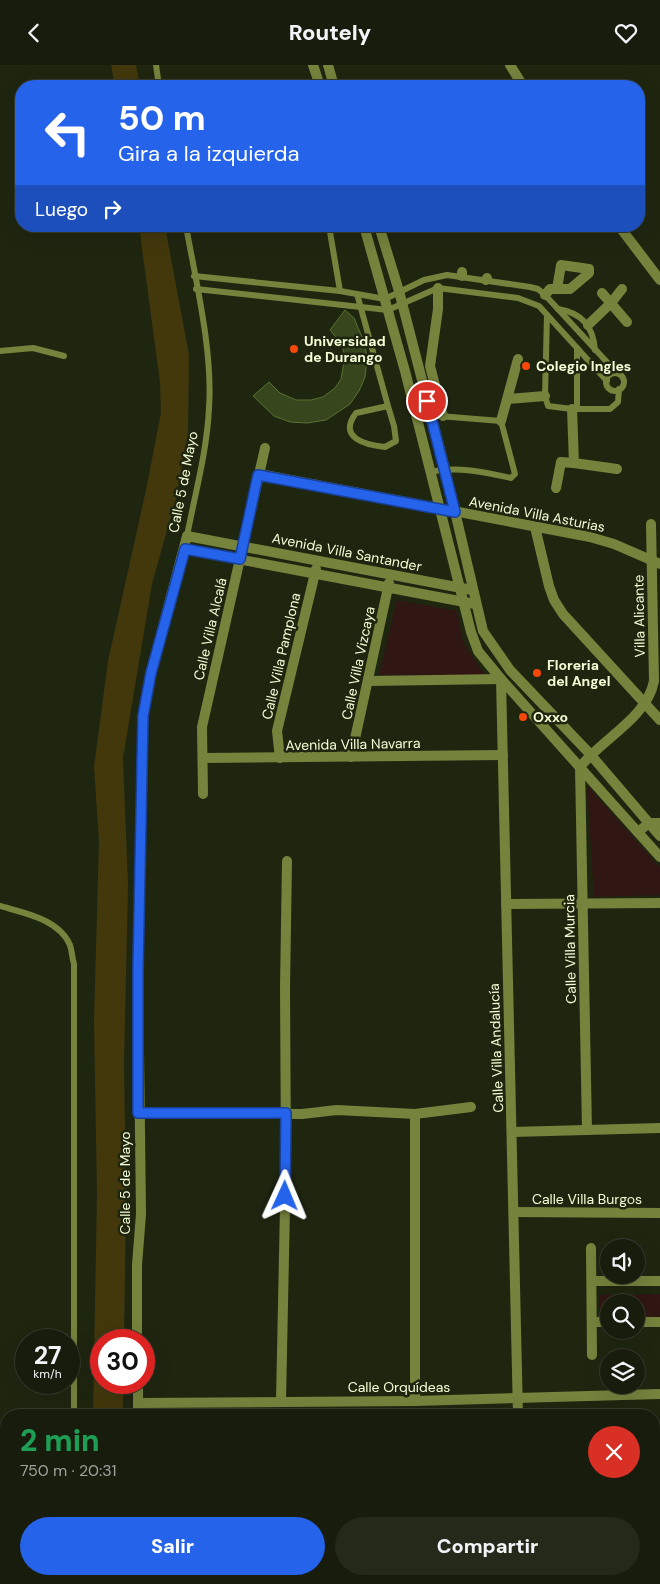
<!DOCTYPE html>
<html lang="es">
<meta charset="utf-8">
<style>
:root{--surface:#171c0c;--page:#24291a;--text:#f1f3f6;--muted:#9ea19d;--line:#363a2d;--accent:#2563eb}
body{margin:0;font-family:"DM Sans",sans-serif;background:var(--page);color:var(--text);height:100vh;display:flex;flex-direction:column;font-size:19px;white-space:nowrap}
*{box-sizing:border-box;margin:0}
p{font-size:16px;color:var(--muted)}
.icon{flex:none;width:28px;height:28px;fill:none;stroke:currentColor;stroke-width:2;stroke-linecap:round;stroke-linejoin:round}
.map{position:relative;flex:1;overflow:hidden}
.drawer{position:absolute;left:0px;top:1344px;width:660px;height:176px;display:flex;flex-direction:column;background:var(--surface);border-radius:20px 20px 0 0;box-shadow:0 5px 20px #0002,0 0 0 1px var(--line)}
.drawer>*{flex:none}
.top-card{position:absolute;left:15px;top:15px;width:630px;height:152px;border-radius:20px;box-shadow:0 5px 20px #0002,0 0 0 1px var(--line);background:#2563eb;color:#fff;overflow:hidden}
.tools{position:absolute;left:600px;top:1174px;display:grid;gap:10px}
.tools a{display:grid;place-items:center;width:45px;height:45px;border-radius:50%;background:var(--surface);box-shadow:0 5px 20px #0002,0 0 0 1px var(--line);font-size:25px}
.speed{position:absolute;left:15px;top:1264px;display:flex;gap:10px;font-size:25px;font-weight:700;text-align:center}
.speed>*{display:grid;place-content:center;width:65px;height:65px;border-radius:50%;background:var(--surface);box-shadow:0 5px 20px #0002,0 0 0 1px var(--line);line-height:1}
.speed small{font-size:12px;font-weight:400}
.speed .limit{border:8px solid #d22;background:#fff;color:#111}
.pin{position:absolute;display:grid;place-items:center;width:42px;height:42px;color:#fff;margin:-21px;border:2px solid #fff;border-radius:50%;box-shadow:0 1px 5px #0007}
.me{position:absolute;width:55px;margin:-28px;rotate:1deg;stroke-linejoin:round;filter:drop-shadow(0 0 4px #0008)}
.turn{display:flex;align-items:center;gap:18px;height:105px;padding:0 20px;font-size:22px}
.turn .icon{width:65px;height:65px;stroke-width:2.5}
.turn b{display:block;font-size:35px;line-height:42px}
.then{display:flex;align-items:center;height:48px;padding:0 20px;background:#0003;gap:10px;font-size:19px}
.round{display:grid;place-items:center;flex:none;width:52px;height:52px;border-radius:26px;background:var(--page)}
.head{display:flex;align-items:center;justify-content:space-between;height:85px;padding:0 20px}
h1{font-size:30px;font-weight:800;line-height:38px;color:#1e9e55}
.cta{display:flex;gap:10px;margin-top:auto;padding:10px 20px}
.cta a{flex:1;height:58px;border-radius:30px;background:var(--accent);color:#fff;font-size:20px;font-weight:800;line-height:58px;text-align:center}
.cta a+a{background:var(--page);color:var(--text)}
header{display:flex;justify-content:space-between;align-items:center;height:65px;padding:0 20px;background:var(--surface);font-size:22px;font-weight:800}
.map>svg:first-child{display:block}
.green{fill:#301713}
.water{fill:#43380c}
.building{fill:#37461d;stroke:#5a7130}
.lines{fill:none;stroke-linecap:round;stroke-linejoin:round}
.service{stroke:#75833d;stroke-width:6}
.pedestrian{stroke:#75833d;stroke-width:10}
.minor{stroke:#75833d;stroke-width:10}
.tertiary{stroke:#75833d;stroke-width:10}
.route-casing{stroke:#184099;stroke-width:12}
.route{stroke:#2563eb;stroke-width:9}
.poi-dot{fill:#f74709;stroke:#1f2610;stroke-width:2}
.labels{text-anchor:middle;stroke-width:5;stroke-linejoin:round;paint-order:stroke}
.poi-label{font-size:14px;font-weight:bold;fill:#f3fed6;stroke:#1f2610;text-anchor:start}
.street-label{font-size:14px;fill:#f3fed6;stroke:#1f2610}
</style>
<header><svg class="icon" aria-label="back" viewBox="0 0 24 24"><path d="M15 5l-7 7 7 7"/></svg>Routely<svg class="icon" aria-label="heart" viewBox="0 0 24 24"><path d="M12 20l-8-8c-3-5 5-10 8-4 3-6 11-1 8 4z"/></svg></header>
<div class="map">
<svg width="660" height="1519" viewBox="0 0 660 1519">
<rect width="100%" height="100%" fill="#1f2610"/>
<g class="green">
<path d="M 397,535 L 457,546 L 463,577 L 487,613 L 379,610 Z"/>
<path d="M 587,720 L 660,803 L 660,830 L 594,832 Z"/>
<path d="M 660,1229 L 660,1256 L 636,1257 L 636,1238 L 609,1238 L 609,1257 L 599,1257 L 599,1230 Z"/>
<path d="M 660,1416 L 660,1519 L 610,1519 L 610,1514 L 654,1514 L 654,1417 Z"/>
</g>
<g class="water">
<path d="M 111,0 L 136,0 L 140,21 L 115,21 Z"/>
<path d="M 139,161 L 165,161 L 189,290 L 188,369 L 176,433 L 152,519 L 123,693 L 128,820 L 124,1000 L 126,1136 L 124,1275 L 101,1275 L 101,1318 L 123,1318 L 123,1350 L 93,1350 L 97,1129 L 94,956 L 99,776 L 94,702 L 108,596 L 146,425 L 161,348 L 160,317 Z"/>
</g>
<path class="building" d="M 345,245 L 354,253 L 365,279 L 367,295 L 365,312 L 359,326 L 350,339 L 326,355 L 307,358 L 290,357 L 274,351 L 253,331 L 269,317 L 280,328 L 296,335 L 311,335 L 323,332 L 335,323 L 341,314 L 345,292 L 342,280 L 330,265 Z"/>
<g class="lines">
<g class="service">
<path d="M 156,0 L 159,21"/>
<path d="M 186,161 C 196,217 213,287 209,343 C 207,386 195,429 187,471"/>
<path d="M 329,161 L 340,226"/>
<path d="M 194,211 L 340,226 L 385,234 L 424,215 L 447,210 L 530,222 L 538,224 L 545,230 L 617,308"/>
<path d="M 196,224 L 388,245 L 438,223 L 518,233 L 539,241 L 607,316"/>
<path d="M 357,229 L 388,341 L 356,348 C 337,373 366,380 385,382 L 396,376 L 394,361 L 388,341"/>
<path d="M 558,244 C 582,248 593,261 595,285"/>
<path d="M 547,250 L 545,331 L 548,341 L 572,344 L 610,344 L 618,337 L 619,324"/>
<path d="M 0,286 L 33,283 L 64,291"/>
<circle cx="615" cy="317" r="9"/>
<path d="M 577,344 L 577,283"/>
<path d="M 429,407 C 457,401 484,407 511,413 L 515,409 L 501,356 L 439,351"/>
<path d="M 0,841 C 24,848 59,854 70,880 C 72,886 72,893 74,899 L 74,1350"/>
</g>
<g class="pedestrian">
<path d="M 462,207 L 462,211"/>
<path d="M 486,215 L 487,213"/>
<path d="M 438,223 L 438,244 L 430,301 L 443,351"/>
<path d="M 602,228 L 627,257"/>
<path d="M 545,230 L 550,224 L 557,224 L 561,200 L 589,204 L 589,208 L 570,224 L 557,224"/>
<path d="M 588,260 L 611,238 L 622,224"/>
<path d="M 508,334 L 545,331"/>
<path d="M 572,344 L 574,398 L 617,404"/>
<path d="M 501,356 L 518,294"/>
<path d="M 556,423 L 561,397 L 574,398"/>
</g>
<g class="minor">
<path d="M 510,0 L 523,21"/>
<path d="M 619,161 L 660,215"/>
<path d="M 259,409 L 590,472 L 614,479 L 660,499"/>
<path d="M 535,462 L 549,521 L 554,535 L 563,549 L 660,655"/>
<path d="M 185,484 L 475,539"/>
<path d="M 501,614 L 518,1350"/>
<path d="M 368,616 L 501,614"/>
<path d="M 351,692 L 389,518"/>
<path d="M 203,693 L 503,690"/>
<path d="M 280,693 L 277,666 L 316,504"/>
<path d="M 203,729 L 202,662 L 265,383"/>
<path d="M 638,767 L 649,758 L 660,758"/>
<path d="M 506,839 L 660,838"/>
<path d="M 138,1048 L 302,1049 L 337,1045 L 415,1049 L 471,1042"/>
<path d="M 587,1065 L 580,702 C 603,673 647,653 654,616 L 651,459"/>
<path d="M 512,1067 L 660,1063"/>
<path d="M 514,1147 L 660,1148"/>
<path d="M 591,1183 L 592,1290"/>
<path d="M 592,1216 L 660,1216"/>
<path d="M 592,1257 L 609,1257"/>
<path d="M 636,1257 L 660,1257"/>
<path d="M 137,1275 L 137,1200 L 141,1149 L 138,904 L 143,651 L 151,607 L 187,471 L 472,525"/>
<path d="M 138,1318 L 138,1350"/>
<path d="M 281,1336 L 286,1093 L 285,923 L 287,796"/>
<path d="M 415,1336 L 415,1049"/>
<path d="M 138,1338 L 415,1336 L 660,1329"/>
<path d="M 654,1407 L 660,1407"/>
<path d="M 523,1514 L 523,1519"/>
<path d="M 598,1514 L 598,1519"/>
<path d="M 140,1519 L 140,1514"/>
</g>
<g class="tertiary">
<path d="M 313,0 L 320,21"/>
<path d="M 328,0 L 334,21"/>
<path d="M 364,161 L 405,306 L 471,567 L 478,586 L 501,614 L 660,792"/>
<path d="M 379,161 L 399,226 L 445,404 L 483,566 L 510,605 L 590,689 L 660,771"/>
</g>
</g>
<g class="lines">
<g class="route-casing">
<path id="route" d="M 285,1131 L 286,1048 L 138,1048 L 138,904 L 143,651 L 151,608 L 185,484 L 240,494 L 258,410 L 455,447 L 427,336"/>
</g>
<use href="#route" class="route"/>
</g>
<g class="poi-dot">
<circle cx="294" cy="284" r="5"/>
<circle cx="526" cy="301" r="5"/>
<circle cx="537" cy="608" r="5"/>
<circle cx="523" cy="652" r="5"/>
</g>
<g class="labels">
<g class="poi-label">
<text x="304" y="281">Universidad<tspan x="304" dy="16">de Durango</tspan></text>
<text x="536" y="306">Colegio Ingles</text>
<text x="547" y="605">Floreria<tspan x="547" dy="16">del Angel</tspan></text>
<text x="533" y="657">Oxxo</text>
</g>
<g class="street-label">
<text transform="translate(183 417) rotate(-79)" y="5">Calle 5 de Mayo</text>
<text transform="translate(537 449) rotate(11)" y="5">Avenida Villa Asturias</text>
<text transform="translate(347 487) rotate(11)" y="5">Avenida Villa Santander</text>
<text transform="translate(639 551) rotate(-91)" y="5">Villa Alicante</text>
<text transform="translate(210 564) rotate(-77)" y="5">Calle Villa Alcalá</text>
<text transform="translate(281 591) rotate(-77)" y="5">Calle Villa Pamplona</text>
<text transform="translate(358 598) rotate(-78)" y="5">Calle Villa Vizcaya</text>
<text transform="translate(353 679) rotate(-1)" y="5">Avenida Villa Navarra</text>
<text transform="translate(570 884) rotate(-91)" y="5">Calle Villa Murcia</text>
<text transform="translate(496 983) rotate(-92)" y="5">Calle Villa Andalucía</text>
<text transform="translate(125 1118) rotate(-90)" y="5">Calle 5 de Mayo</text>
<text x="587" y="1139">Calle Villa Burgos</text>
<text x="399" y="1327">Calle Orquídeas</text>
</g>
</g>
</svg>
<div class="tools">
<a><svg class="icon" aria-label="sound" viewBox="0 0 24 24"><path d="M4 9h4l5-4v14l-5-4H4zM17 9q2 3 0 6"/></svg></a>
<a><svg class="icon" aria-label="search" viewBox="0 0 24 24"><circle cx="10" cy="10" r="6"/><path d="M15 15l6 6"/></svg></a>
<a><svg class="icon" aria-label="layers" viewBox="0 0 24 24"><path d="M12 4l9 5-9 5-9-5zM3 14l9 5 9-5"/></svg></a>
</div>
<div class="speed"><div>27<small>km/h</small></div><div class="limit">30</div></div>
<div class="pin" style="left:427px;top:336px;background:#d93025"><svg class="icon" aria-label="arrive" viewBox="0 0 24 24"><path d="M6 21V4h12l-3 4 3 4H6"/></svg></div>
<svg class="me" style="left:285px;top:1131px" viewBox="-20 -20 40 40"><path d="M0-17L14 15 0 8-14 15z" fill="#2563eb" stroke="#fff" stroke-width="4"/></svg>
<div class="top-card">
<div class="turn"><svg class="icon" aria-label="left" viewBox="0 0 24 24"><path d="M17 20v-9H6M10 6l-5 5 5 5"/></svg><div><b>50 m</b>Gira a la izquierda</div></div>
<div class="then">Luego<svg class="icon" aria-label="right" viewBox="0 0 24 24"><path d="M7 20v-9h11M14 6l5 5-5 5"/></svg></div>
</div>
<section class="drawer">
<div class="head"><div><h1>2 min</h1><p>750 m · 20:31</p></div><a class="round" style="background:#d93025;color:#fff"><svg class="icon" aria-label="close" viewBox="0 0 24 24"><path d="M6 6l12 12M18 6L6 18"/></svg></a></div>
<div class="cta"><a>Salir</a><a>Compartir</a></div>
</section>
</div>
